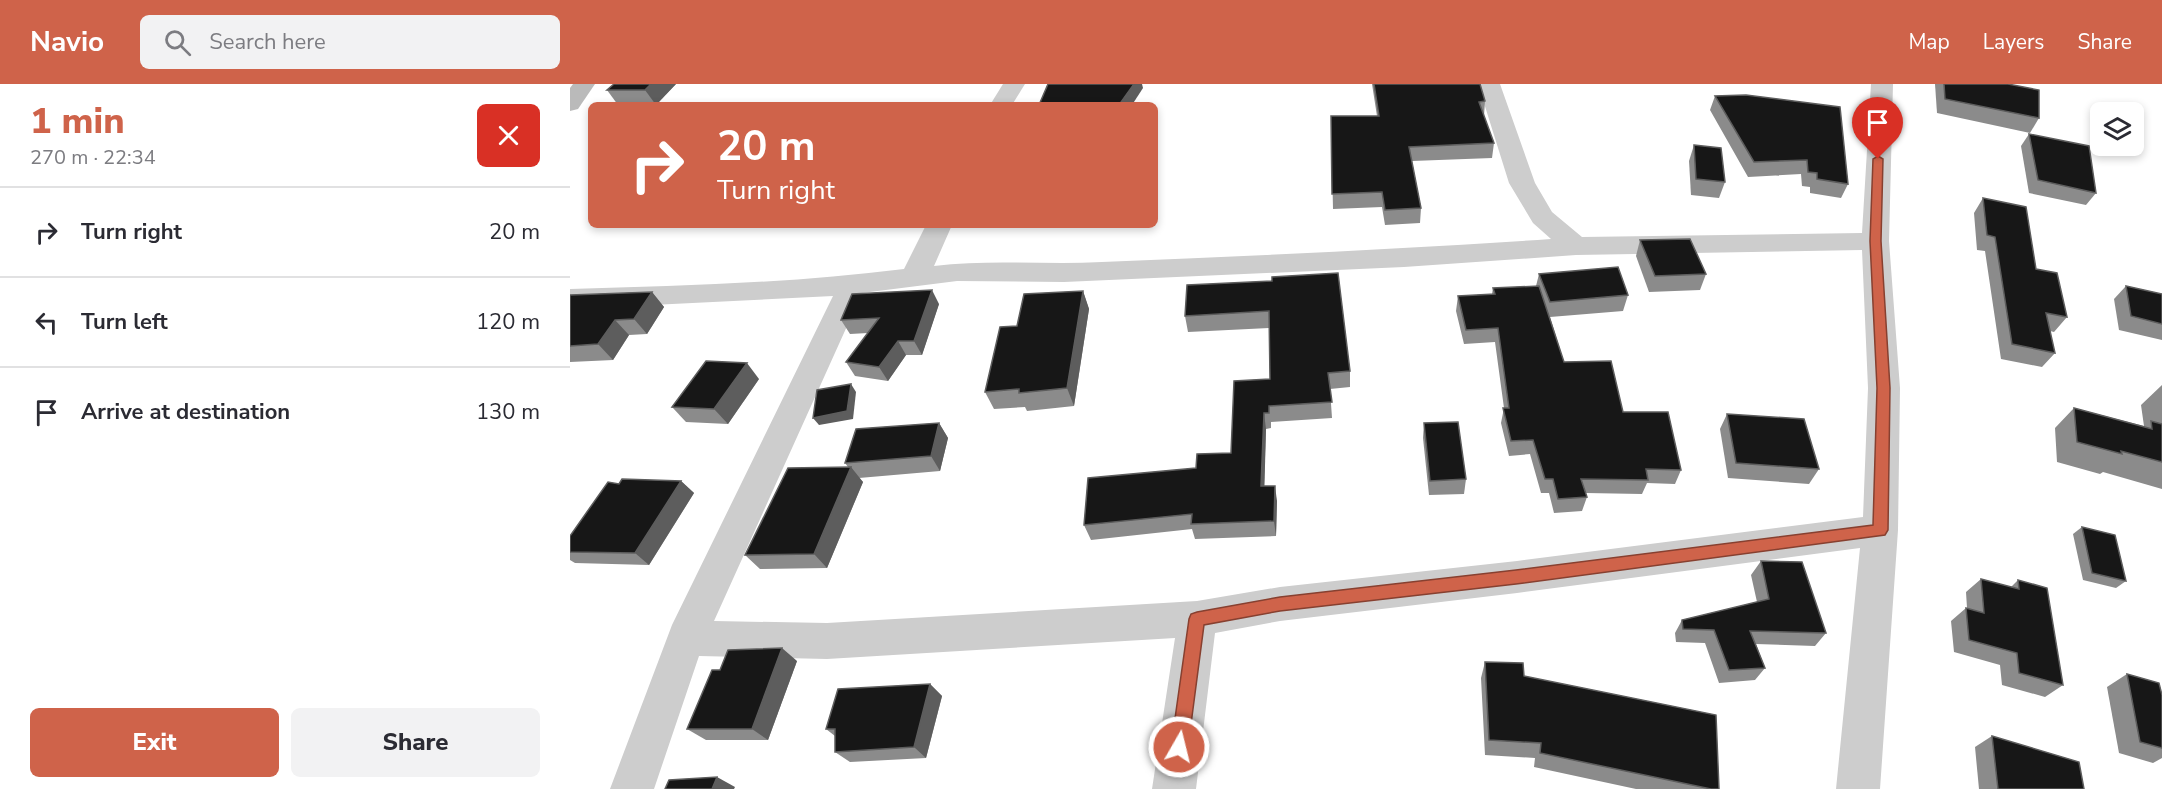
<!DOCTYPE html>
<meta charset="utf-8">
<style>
:root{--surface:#fff;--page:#f2f2f3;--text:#2b2b33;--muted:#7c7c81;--line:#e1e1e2;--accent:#cf634a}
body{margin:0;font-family:"Nunito Sans",sans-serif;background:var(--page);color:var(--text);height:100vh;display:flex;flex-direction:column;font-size:22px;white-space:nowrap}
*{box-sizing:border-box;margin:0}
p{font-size:20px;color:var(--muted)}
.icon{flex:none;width:33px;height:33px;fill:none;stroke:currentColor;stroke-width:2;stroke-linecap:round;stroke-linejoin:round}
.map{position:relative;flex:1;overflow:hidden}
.sheet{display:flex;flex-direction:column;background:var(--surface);width:570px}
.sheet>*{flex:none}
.hud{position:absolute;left:18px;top:18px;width:570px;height:126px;border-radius:9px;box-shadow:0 3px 9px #0003;background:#cf634a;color:#fff;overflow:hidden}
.buttons{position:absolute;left:1520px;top:18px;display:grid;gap:12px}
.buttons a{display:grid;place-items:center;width:54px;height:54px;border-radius:9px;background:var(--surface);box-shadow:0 3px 9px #0003;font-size:30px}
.pin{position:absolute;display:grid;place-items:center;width:51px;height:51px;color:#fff;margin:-62px -26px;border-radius:50% 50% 50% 0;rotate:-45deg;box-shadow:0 0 6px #0007}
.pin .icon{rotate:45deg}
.me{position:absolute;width:66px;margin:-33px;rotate:8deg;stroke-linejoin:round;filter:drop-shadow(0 0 4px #0008)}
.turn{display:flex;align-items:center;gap:21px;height:126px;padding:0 30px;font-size:27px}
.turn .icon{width:78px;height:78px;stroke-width:2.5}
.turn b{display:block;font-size:42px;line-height:51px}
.round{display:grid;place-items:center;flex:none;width:63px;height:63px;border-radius:9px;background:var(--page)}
.summary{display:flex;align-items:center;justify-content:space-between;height:102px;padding:0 30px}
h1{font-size:36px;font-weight:800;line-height:45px;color:var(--accent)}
.primary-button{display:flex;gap:12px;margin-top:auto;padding:12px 30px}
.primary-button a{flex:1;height:69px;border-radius:9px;background:var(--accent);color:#fff;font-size:24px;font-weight:800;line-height:69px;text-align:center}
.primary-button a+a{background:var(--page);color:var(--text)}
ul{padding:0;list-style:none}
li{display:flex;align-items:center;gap:18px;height:90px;padding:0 30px;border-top:2px solid var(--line)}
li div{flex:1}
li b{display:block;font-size:22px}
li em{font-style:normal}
header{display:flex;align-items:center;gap:36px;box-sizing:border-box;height:84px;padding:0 30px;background:var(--accent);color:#fff}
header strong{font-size:28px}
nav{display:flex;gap:33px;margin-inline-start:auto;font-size:21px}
.search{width:420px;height:54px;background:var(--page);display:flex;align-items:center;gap:15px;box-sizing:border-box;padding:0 21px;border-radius:9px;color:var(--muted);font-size:22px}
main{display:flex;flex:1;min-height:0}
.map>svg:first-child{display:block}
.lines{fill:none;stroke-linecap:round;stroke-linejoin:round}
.street{fill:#cdcdcd;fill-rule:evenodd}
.secondary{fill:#bababa;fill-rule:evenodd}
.wall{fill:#8b8b8b}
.shaded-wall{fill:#5d5d5d}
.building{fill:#171717;stroke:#5d5d5d;stroke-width:1.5}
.route{fill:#cf634a;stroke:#874030;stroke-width:1.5}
</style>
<header>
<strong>Navio</strong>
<div class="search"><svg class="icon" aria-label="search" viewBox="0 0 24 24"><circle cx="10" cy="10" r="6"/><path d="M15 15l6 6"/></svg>Search here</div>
<nav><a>Map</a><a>Layers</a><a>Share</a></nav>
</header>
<main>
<section class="sheet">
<div class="summary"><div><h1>1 min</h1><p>270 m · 22:34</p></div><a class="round" style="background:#d93025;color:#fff"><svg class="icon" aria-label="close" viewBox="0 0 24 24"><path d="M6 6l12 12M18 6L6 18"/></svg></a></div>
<ul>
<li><svg class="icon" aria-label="right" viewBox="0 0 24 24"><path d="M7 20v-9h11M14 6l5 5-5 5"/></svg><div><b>Turn right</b></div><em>20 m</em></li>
<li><svg class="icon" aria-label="left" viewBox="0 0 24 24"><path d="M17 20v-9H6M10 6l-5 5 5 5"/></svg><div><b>Turn left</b></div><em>120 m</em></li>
<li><svg class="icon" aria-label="arrive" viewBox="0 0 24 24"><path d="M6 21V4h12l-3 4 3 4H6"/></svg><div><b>Arrive at destination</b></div><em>130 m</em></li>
</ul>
<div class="primary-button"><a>Exit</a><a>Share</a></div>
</section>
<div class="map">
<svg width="1592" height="705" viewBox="0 0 1592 705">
<rect width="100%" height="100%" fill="#fff"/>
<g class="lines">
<g class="street">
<path d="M 433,0 L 455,0 L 442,21 L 420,21 Z"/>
<path d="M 908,0 L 930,0 L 965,99 L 982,128 L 1012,153 L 1292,149 L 1301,0 L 1323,0 L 1319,157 L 1330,304 L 1328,446 L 1310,705 L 1266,705 L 1290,464 L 947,509 L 710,537 L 645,549 L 626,705 L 582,705 L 605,554 L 257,575 L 129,572 L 84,705 L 40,705 L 102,541 L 263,212 L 0,225 L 0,205 C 111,202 223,199 334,185 L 356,141 L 382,141 L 364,182 C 419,175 476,181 532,178 C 682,172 832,165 981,155 L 963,139 L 939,99 ZM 1292,166 L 1298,304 L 1293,433 L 947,477 L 710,503 L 627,517 L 257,539 L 144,537 L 292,209 L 387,197 L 494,198 L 834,183 L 1006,171 Z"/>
</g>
<path class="secondary" d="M 3,0 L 25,0 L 8,25 L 0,27 L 0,4 Z"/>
</g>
<g class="wall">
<path d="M 106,0 L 86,21 L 48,21 L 37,6 Z"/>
<path d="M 802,0 L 910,0 L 915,17 L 914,32 L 924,59 L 922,74 L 842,77 L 851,124 L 850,139 L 815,141 L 812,123 L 763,125 L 761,32 L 807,32 Z"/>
<path d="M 1365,0 L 1438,0 L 1469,34 L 1460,49 L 1367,29 Z"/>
<path d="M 1145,12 L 1278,100 L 1271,114 L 1240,109 L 1240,103 L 1232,102 L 1231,90 L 1178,93 L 1140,26 Z"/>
<path d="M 1459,50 L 1526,109 L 1516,121 L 1459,109 L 1451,62 Z"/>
<path d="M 1124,61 L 1155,98 L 1149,114 L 1121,111 L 1119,77 Z"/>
<path d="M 1413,114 L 1466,185 L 1497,233 L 1484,248 L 1480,247 L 1485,269 L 1472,283 L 1431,275 L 1415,167 L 1407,166 L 1404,129 Z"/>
<path d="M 1070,156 L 1136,190 L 1130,206 L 1079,208 L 1066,172 Z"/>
<path d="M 969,190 L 1058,211 L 1053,227 L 980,233 L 994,278 L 1053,328 L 1111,386 L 1105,400 L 1077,399 L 1072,410 L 1016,409 L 1017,413 L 1012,427 L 984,429 L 979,409 L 971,409 L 960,370 L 939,372 L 931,339 L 934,324 L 925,258 L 894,260 L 886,227 L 888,212 L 922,210 L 923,204 L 966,202 Z"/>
<path d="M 702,197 L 780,287 L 780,303 L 760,305 L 762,334 L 701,338 L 701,344 L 696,345 L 694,402 L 707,417 L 706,452 L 625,455 L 622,445 L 521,456 L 514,441 L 626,384 L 661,369 L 700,295 L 699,244 L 618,248 L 615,232 Z"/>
<path d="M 1556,202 L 1592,210 L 1592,256 L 1549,246 L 1544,215 Z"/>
<path d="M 513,207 L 519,225 L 504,322 L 457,327 L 455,323 L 424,325 L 415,308 L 447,242 Z"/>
<path d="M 82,208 L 94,223 L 77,250 L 59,251 L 43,276 L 0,278 L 0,211 Z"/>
<path d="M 369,220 L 352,271 L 336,271 L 318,297 L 285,292 L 276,278 L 298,249 L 280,250 L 271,236 Z"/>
<path d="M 189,295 L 158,340 L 116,338 L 102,323 Z"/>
<path d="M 1592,301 L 1592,405 L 1533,388 L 1530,390 L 1487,378 L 1485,344 L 1504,324 L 1574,342 L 1571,321 Z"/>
<path d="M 1157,330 L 1249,385 L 1239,400 L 1158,394 L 1150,345 Z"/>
<path d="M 369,339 L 378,354 L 370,387 L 289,394 L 293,398 L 257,484 L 190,485 L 175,471 L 278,383 L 275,379 Z"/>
<path d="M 854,339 L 896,395 L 894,410 L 859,411 L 853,354 Z"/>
<path d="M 111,397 L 124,409 L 79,481 L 5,479 L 0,476 L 0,452 L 49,400 Z"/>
<path d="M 1512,443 L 1556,497 L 1546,504 L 1513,496 L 1503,450 Z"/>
<path d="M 1191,477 L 1256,549 L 1245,562 L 1186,560 L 1195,584 L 1185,596 L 1149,599 L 1135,559 L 1106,558 L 1105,549 L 1112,536 L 1187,518 L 1181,491 Z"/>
<path d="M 1411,495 L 1441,503 L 1448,496 L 1493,601 L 1475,613 L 1432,601 L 1430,581 L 1384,568 L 1381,537 L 1396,524 L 1397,524 L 1396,508 Z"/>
<path d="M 227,577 L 198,656 L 136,656 L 117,645 L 150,586 Z"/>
<path d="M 915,578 L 954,592 L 1149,705 L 1066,705 L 964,683 L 965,674 L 915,671 L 911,594 Z"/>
<path d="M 1557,590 L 1592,611 L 1592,674 L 1583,679 L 1549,669 L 1537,603 Z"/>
<path d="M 360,600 L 372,612 L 356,674 L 280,678 L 265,668 L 265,652 L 256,645 Z"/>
<path d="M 1422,652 L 1514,705 L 1409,705 L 1405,663 Z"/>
</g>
<g class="shaded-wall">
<path d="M 81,0 L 106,0 L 86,21 L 75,6 Z"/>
<path d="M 564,0 L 572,0 L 573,4 L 562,21 L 549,21 Z"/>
<path d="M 362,206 L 369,220 L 352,271 L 344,257 Z"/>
<path d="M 513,207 L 519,225 L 504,322 L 497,304 Z"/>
<path d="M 82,208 L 94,223 L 77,250 L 64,235 Z"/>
<path d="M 45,236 L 59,251 L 43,276 L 28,260 Z"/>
<path d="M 328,257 L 336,271 L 318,297 L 309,283 Z"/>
<path d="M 177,279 L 189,295 L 158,340 L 144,325 Z"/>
<path d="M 281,300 L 286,308 L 283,335 L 249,341 L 243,334 Z"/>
<path d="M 694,329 L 696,345 L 694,418 L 691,402 Z"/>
<path d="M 369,339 L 378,354 L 370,387 L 361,372 Z"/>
<path d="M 281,383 L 293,398 L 257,484 L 244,470 Z"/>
<path d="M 111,397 L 124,409 L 79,481 L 65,469 Z"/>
<path d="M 705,402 L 707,417 L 706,452 L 704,437 Z"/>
<path d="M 212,564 L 227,577 L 198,656 L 182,645 Z"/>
<path d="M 360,600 L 372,612 L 356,674 L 344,663 Z"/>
<path d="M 147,693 L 165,703 L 164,705 L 142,705 Z"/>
</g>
<g class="building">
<path d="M 44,0 L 81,0 L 75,6 L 37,6 Z"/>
<path d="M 478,0 L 564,0 L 549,21 L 469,21 Z"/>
<path d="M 804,0 L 910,0 L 915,17 L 909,18 L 924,59 L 839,63 L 851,124 L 815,126 L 812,108 L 762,110 L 761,32 L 809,32 Z"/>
<path d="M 1374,0 L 1438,0 L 1469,6 L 1469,34 L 1375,15 Z"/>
<path d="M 1176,11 L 1270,23 L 1278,100 L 1247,95 L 1247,89 L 1238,88 L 1237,76 L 1184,78 L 1145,12 Z"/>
<path d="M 1459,50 L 1519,62 L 1526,109 L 1468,96 Z"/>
<path d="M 1124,61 L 1151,64 L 1155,98 L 1126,95 Z"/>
<path d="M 1413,114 L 1456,123 L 1466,185 L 1487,189 L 1497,233 L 1476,229 L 1485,269 L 1442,260 L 1425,153 L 1417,151 Z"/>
<path d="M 1120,155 L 1136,190 L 1085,192 L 1070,156 Z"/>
<path d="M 1048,183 L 1058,211 L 980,218 L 969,190 Z"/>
<path d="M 768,189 L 780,287 L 758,289 L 762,318 L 699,322 L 699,329 L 694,329 L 691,402 L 705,402 L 704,437 L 621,440 L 622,430 L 514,441 L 518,394 L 626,384 L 627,370 L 661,369 L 664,297 L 700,295 L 699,227 L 615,232 L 617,201 L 702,197 L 702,193 Z"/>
<path d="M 969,202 L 994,278 L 1041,277 L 1053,328 L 1098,328 L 1111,386 L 1076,385 L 1078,396 L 1011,395 L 1017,413 L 988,415 L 983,395 L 975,395 L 963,356 L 941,357 L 933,324 L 939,324 L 928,244 L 896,246 L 888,212 L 925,210 L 923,204 Z"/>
<path d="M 1556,202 L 1592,210 L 1592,240 L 1561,232 Z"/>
<path d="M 362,206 L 344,257 L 328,257 L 309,283 L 276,278 L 309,234 L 271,236 L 282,210 Z"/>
<path d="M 513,207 L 497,304 L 449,309 L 449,305 L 415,308 L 430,243 L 447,242 L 454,210 Z"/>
<path d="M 82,208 L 64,235 L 45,236 L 28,260 L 0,262 L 0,211 Z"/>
<path d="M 136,277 L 177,279 L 144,325 L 102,323 Z"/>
<path d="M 281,300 L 277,327 L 243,334 L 247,306 Z"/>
<path d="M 1504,324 L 1582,345 L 1581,337 L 1592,340 L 1592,378 L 1551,367 L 1552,370 L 1507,358 Z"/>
<path d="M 1157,330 L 1234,335 L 1249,385 L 1166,379 Z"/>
<path d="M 888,338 L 896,395 L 860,397 L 854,339 Z"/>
<path d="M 369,339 L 361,372 L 275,379 L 286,345 Z"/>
<path d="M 281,383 L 244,470 L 175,471 L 218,384 Z"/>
<path d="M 52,395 L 111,397 L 65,469 L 0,468 L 0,452 L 38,398 L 49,400 Z"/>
<path d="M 1512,443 L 1545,451 L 1556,497 L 1522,489 Z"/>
<path d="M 1191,477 L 1232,478 L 1256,549 L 1180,547 L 1195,584 L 1159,586 L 1144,546 L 1113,545 L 1112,536 L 1199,515 Z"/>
<path d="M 1411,495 L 1449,505 L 1448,496 L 1477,504 L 1493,601 L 1449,589 L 1447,569 L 1399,556 L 1396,524 L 1414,529 Z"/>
<path d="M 212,564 L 182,645 L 117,645 L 142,586 L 150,586 L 158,566 Z"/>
<path d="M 915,578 L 953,579 L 954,592 L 1146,631 L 1149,705 L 1141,705 L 970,669 L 971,659 L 919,656 Z"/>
<path d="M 1557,590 L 1589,599 L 1592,611 L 1592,664 L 1570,658 Z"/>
<path d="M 360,600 L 344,663 L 265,668 L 265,645 L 256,645 L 268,605 Z"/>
<path d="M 1422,652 L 1509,678 L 1514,705 L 1428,705 Z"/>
<path d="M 147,693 L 142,705 L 95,705 L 99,696 Z"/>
</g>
<path class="route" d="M 1308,72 L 1313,75 L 1311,157 L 1320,304 L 1318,446 L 1315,451 L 946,500 L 710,527 L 634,541 L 618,663 L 616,669 L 609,671 L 603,669 L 601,663 L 619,535 L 621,530 L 627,528 L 710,513 L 946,486 L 1303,441 L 1307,304 L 1300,157 L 1303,75 Z"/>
</svg>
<div class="buttons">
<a><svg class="icon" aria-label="layers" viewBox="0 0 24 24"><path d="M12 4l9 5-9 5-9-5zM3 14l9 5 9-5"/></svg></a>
</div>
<div class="pin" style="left:1308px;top:75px;background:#d93025"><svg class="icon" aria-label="arrive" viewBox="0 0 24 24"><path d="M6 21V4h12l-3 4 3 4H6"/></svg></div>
<svg class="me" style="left:609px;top:663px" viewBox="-20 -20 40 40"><circle r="17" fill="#cf634a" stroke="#fff" stroke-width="3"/><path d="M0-11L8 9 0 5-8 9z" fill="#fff"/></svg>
<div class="hud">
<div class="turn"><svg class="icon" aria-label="right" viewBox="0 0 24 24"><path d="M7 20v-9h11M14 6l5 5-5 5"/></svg><div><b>20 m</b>Turn right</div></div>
</div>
</div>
</main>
